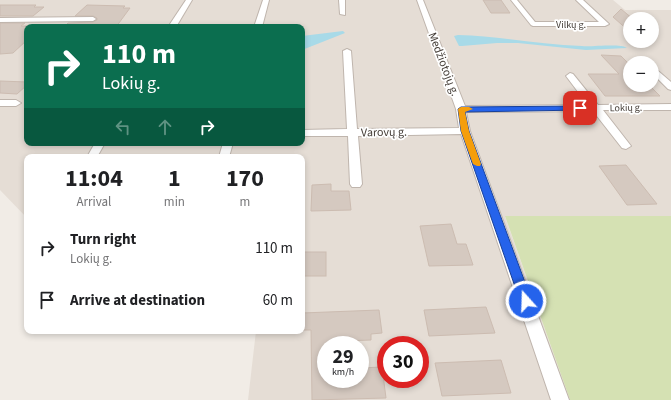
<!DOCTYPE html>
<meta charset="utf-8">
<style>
:root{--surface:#fff;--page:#f6f6f6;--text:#202124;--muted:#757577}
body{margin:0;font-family:"Source Sans 3",sans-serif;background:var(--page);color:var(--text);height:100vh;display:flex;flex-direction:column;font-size:15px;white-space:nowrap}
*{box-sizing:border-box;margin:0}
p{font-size:13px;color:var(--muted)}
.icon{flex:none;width:22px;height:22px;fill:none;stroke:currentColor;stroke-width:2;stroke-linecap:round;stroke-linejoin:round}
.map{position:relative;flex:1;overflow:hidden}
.details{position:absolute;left:24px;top:154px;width:281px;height:180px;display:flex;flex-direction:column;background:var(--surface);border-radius:8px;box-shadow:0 2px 6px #0003}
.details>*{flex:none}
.hud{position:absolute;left:24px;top:24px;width:281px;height:122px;border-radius:8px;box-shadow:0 2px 6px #0003;background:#0b6e4f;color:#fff;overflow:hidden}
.fabs{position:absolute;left:623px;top:12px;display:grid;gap:8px}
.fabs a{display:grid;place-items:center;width:36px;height:36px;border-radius:50%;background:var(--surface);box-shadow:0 2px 6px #0003;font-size:20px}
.speed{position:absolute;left:317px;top:336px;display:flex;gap:8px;font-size:20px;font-weight:700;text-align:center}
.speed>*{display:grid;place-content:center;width:52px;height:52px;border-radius:50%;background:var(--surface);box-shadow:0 2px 6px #0003;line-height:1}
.speed small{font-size:10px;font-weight:400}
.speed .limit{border:6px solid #d22;background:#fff;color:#111}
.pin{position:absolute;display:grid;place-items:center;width:34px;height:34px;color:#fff;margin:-17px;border-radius:8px;box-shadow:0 2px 6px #0006}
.me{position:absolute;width:44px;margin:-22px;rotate:340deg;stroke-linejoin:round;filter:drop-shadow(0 0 3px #0008)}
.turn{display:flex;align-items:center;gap:14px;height:84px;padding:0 12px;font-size:18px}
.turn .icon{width:52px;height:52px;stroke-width:2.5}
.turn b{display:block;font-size:28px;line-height:34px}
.lanes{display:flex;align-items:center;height:38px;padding:0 12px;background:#0003;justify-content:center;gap:20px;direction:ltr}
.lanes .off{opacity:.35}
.eta{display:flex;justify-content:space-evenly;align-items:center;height:68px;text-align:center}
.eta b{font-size:24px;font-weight:700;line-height:28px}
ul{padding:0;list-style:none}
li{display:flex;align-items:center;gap:12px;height:52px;padding:0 12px}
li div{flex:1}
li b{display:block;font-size:15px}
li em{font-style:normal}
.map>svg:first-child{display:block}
.residential{fill:#e5ddd5;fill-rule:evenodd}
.green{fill:#d5e1b3}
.water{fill:#a8dae8}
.building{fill:#d5c9c0;stroke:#ccbcb1}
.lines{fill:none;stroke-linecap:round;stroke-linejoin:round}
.street-casing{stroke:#bfb5ad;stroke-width:2}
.street{fill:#fff;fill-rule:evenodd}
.route{fill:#2563eb;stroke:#184099}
.slow{fill:#f59e0b}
.labels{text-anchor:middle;stroke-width:3.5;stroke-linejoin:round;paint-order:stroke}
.far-street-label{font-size:10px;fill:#433c36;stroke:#fff}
.street-label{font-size:12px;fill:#433c36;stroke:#fff}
</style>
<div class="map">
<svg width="671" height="400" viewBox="0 0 671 400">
<rect width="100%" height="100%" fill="#f1ece6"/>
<path class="residential" d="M 0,0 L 613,0 L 625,10 L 671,10 L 671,216 L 505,217 L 570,400 L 248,400 L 256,331 L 302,331 L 302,157 L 27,157 L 27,218 L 0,190 ZM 630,19 L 652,19 L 652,41 L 630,41 ZM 27,27 L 302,27 L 302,143 L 27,143 ZM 630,63 L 652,63 L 652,85 L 630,85 ZM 326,345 L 360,345 L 360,379 L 326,379 ZM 386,345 L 420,345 L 420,379 L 386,379 Z"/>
<path class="green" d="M 505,216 L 671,216 L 671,400 L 570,400 Z"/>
<g class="water">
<path d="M 343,31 L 345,33 L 302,50 L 302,36 Z"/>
<path d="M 458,35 C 500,36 540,45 582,46 C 592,47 621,43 627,48 L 586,50 L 518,43 L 497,43 L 462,46 L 459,46 L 454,36 Z"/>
</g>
<g class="building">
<path d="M 483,0 L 501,0 L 510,13 L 491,13 Z"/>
<path d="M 0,5 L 36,5 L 34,7 L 44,7 L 33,16 L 0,16 Z"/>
<path d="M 87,5 L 125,6 L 123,8 L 130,8 L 116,27 L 64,27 L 68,23 L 93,22 L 97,20 L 97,18 L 93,16 L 75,16 Z"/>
<path d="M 621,9 L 633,19 L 630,19 L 630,32 L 613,17 Z"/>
<path d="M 0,23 L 25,23 L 21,26 L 42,26 L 27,27 L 27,40 L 13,53 L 0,54 Z"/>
<path d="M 601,55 L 621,56 L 630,65 L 630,85 L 649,85 L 660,96 L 605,96 L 588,74 L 619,74 Z"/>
<path d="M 0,81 L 27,82 L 27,85 L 17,94 L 0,93 Z"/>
<path d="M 626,165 L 657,204 L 627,205 L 599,166 Z"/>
<path d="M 331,184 L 331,191 L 349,191 L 351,210 L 311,211 L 312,185 Z"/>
<path d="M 451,224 L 457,244 L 466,244 L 473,265 L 429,266 L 420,226 Z"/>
<rect x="302" y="252" width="24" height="24"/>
<path d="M 486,307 L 495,333 L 429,336 L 424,310 Z"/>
<path d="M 379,310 L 382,333 L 371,334 L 371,340 L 343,341 L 343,345 L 326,345 L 326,379 L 360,379 L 360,368 L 382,367 L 386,398 L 312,400 L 311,330 L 302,330 L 302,313 Z"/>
<path d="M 501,360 L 511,393 L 442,396 L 435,363 Z"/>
</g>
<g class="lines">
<g class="street-casing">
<g id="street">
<path d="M 186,0 L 192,0 L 176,27 L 168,27 Z"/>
<path d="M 263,0 L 269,0 L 262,27 L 254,27 Z"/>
<path d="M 339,0 L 345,0 L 345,15 L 340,14 Z"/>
<path d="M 417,0 L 423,0 L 465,106 L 588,105 L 566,76 L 570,73 L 573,74 L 598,105 L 671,104 L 671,110 L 603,110 L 631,146 L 626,149 L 622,148 L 593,111 L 466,112 L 470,131 L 569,400 L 551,400 L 461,134 L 358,136 L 362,184 L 360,187 L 352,187 L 350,184 L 348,136 L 302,136 L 302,130 L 347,129 L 343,51 L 347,49 L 351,51 L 357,129 L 459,128 L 456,109 Z"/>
<path d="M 511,0 L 517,0 L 535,22 L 599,22 L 576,0 L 583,0 L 609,24 L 605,26 L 533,26 L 531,25 Z"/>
<path d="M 0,18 L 93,17 L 96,19 L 93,21 L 0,22 Z"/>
<path d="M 657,70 L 671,82 L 671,90 L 668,89 L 654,75 L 654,71 Z"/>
<path d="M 0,100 L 16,100 L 21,103 L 16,106 L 0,106 Z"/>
<path d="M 95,143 L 105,143 L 97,157 L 87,157 Z"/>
<path d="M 223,143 L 233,143 L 229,157 L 219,157 Z"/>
</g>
</g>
<use href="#street" class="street"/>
</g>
<path class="route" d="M 580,106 L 584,108 L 583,110 L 465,112 L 469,131 L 532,301 L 530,305 L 526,306 L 522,305 L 520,301 L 461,131 L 458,109 L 461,107 Z"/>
<path class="slow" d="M 461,107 L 469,107 L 473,109 L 465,112 L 469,131 L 481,164 L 480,166 L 477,166 L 473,164 L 461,131 L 458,109 Z"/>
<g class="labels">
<g class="far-street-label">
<text x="571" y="28">Vilkų g.</text>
<text transform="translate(626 107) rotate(-1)" y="4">Lokių g.</text>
</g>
<g class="street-label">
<text transform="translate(444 64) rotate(69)" y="4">Medžiotojų g.</text>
<text transform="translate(384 132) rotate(-1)" y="4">Varovų g.</text>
</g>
</g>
</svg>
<div class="fabs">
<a>+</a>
<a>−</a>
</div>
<div class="speed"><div>29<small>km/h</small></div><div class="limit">30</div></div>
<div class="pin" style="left:580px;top:108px;background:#d93025"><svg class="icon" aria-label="arrive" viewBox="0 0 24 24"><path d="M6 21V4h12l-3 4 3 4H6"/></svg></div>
<svg class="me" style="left:526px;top:301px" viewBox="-20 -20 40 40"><circle r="17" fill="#2563eb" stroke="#fff" stroke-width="3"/><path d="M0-11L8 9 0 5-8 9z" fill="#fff"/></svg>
<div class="hud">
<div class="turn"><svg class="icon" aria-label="right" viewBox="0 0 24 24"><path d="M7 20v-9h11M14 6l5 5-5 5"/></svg><div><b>110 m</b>Lokių g.</div></div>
<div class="lanes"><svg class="icon off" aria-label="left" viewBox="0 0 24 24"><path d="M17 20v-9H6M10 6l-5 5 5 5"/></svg><svg class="icon off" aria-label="ahead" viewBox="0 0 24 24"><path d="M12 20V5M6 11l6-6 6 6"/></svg><svg class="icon" aria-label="right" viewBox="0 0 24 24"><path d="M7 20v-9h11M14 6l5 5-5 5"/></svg></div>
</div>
<section class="details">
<div class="eta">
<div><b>11:04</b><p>Arrival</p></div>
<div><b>1</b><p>min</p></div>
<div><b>170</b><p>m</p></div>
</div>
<ul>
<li><svg class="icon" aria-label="right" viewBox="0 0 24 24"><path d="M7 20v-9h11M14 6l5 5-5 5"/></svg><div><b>Turn right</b><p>Lokių g.</p></div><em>110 m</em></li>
<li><svg class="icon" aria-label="arrive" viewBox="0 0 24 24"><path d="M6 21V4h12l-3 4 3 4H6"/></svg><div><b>Arrive at destination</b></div><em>60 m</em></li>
</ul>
</section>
</div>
